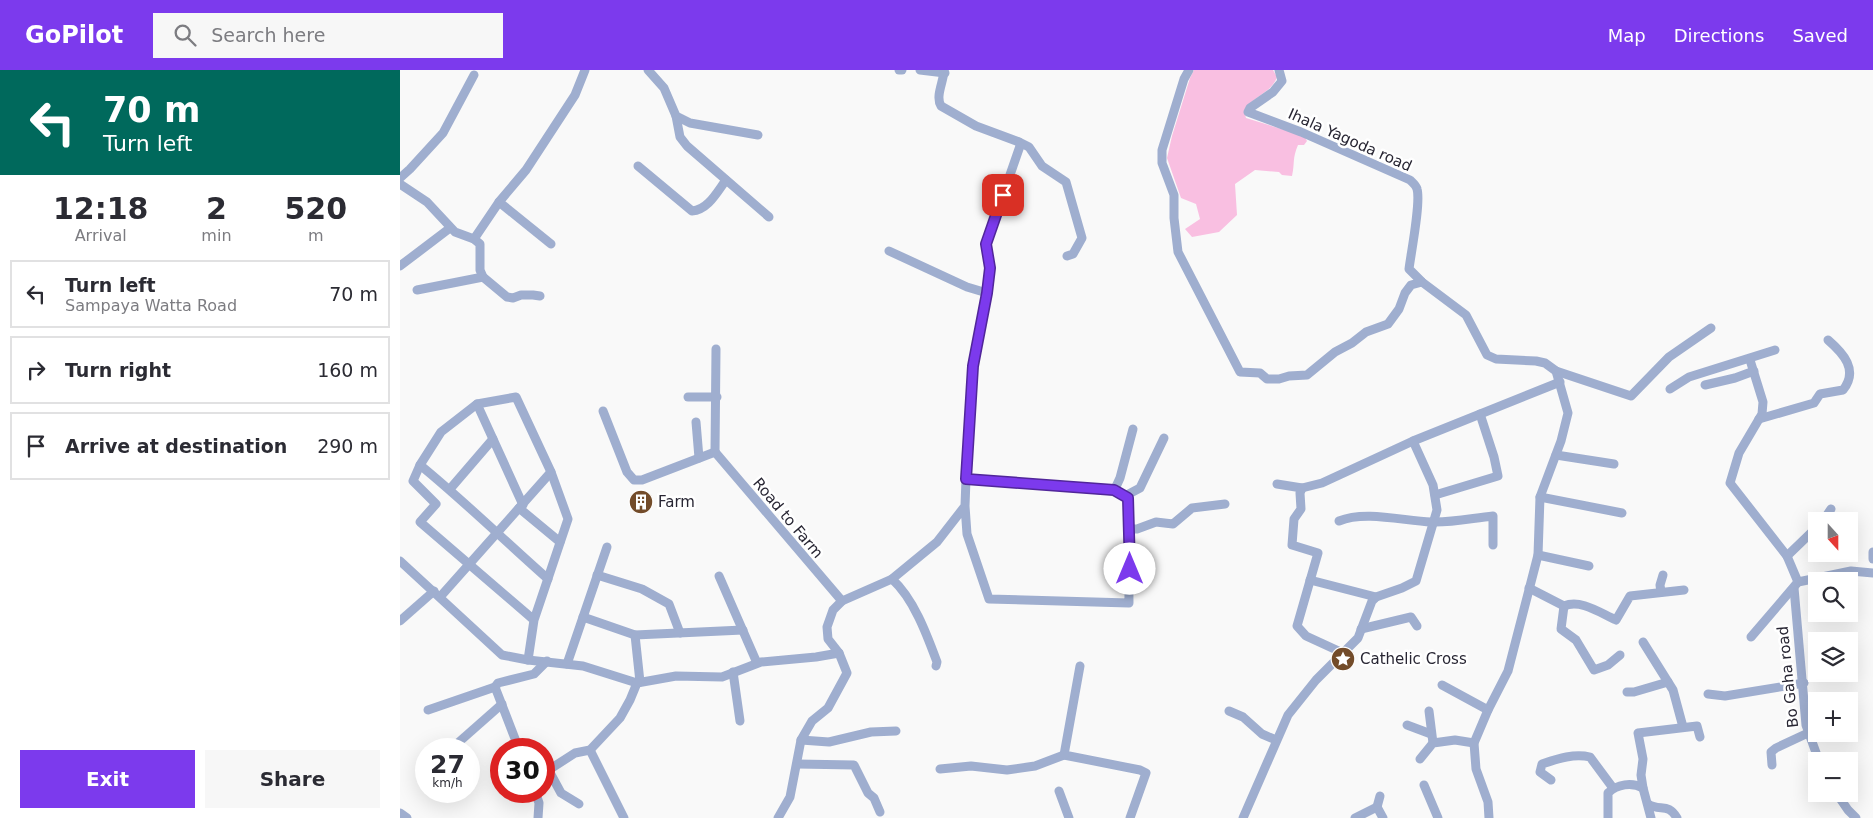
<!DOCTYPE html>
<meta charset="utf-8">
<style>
:root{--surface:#fff;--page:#f7f7f7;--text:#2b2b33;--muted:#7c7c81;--line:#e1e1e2;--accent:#7c3aed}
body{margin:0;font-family:"DejaVu Sans",sans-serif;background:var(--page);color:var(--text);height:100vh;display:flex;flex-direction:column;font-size:19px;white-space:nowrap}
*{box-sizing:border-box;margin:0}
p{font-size:16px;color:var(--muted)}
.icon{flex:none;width:28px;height:28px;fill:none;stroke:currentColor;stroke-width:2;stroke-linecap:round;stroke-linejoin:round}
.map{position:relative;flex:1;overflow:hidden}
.details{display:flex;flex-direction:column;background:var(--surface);width:400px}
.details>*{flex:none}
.banner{background:#00695c;color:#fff;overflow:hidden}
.needle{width:32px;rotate:159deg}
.controls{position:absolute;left:1408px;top:442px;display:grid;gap:10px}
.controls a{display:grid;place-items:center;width:50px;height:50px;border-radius:0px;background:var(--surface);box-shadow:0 5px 20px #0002;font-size:25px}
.speed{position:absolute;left:15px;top:668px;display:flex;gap:10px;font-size:25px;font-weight:700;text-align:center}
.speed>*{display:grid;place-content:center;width:65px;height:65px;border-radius:50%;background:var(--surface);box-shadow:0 5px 20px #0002;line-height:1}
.speed small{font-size:12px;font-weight:400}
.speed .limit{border:8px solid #d22;background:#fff;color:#111}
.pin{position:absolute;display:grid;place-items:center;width:42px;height:42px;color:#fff;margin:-21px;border-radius:10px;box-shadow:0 2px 8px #0006}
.me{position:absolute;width:55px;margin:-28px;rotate:0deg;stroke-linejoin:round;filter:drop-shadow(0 0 4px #0008)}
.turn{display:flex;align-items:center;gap:18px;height:105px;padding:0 20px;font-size:22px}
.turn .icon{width:65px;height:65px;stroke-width:2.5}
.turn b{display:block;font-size:35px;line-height:42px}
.eta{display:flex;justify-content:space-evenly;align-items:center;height:85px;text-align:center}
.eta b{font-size:30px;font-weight:600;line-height:35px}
.action{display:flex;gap:10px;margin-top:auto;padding:10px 20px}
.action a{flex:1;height:58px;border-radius:0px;background:var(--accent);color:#fff;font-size:20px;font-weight:600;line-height:58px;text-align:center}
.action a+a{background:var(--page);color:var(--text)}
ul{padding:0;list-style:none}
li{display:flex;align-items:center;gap:15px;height:68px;margin:0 10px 8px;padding:0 10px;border:2px solid var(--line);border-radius:0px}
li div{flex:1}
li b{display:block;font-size:19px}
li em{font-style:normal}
header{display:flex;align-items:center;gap:30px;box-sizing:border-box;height:70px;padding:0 25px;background:var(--accent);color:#fff}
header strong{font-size:24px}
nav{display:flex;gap:28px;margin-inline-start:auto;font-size:18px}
.search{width:350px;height:45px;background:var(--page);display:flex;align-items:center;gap:12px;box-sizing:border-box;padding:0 18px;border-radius:0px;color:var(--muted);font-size:19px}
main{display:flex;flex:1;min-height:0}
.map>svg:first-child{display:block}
.green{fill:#f9bfe1}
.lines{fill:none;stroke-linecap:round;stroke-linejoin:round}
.minor{stroke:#9faecf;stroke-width:9}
.route-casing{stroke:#51269a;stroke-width:12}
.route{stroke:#7c3aed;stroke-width:9}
.labels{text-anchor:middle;stroke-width:5;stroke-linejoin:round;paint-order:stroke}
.street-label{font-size:15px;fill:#282633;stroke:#fff}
.poi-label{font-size:15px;fill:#282633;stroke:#fff;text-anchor:start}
</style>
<header>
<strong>GoPilot</strong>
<div class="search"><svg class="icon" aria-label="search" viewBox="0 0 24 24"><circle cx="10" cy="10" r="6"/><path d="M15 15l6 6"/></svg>Search here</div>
<nav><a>Map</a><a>Directions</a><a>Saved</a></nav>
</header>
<main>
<section class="details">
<div class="banner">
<div class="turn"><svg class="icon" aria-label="left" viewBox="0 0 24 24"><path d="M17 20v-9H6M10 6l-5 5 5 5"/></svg><div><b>70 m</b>Turn left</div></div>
</div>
<div class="eta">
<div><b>12:18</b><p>Arrival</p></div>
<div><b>2</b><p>min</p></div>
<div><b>520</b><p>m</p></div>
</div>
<ul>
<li><svg class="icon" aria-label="left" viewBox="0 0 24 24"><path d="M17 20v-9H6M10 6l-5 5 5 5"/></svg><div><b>Turn left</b><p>Sampaya Watta Road</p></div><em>70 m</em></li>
<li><svg class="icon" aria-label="right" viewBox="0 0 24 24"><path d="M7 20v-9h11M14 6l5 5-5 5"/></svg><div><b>Turn right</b></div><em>160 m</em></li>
<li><svg class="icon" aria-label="arrive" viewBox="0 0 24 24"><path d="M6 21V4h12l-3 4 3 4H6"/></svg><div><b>Arrive at destination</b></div><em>290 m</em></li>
</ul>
<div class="action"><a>Exit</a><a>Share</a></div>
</section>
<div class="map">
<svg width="1473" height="748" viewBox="0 0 1473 748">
<rect width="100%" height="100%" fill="#f9f9f9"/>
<path class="green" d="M 794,0 L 873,0 L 877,7 C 871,24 853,25 844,41 L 846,48 L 904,66 L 907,71 L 904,75 L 898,75 C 892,89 895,93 892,106 L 882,105 L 879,102 L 855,100 L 835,114 L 837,145 L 819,162 L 792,167 L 785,159 L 800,149 L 796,134 L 781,128 L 767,88 L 772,66 L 790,8 Z"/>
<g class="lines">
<g class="minor">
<path d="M 248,0 L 264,18 L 276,46 L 290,53 L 358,65"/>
<path d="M 499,0 L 502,0"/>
<path d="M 520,0 L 545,3"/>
<path d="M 544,0 C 544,11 535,26 541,36 L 576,56 L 619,72 L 620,76 L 586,174 L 590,198 L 587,223 L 573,297 L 566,409"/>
<path d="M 789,0 L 784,9 L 762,80 L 762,93 L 774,125 L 774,148 L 778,182 L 840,302 L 860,303 L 867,309 L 879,309 L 889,306 L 907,305 L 935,282 L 952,273 L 966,262 L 988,254 L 999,239 L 1005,223 L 1011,215 L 1022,212"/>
<path d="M 879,0 L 882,11 L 873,22 L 850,38 L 848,42 L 901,62 L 1010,110 C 1013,113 1016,115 1017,119 C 1021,132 1011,183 1009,199 L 1022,212 L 1066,245 L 1087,285 L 1096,289 L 1136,291 L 1145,293 L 1156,301 L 1168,343 L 1161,371 L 1140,427 L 1138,485 L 1108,601 L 1088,640 L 1074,673 L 1076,699 L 1088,732 L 1089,748"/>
<path d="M 276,46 L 280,67 L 287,76 L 369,147"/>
<path d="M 619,72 L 629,77 L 642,96 L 666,112 L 682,168 L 673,184 L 667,186"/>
<path d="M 238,96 L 292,141 C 308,140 317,122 326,110"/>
<path d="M 0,108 L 10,99 L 43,63 L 74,5"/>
<path d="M 0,114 L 27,132 L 55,162 L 74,169 L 80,174 L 80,200 L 83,207 L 107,227 L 113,228 L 121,225 L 133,225 L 140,226"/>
<path d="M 99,132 L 151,174"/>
<path d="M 74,169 L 99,132 L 126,100 L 175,25 L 185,0"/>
<path d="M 489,181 L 567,217 L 587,223"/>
<path d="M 0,196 L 50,158"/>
<path d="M 17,220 L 83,207"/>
<path d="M 1350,290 L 1363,332 L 1362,344 L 1339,383 L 1330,413 L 1387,486 L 1398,512"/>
<path d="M 1156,301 L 1231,326 L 1269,287 L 1311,258"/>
<path d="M 1305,315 L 1335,308 L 1354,301"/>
<path d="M 1270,319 L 1289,307 L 1375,280"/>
<path d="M 288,327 L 317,327"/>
<path d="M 77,334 L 123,435"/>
<path d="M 203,341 L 227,402 L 234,410 L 242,410 L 315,382"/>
<path d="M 1359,349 L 1414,333 L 1420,324 L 1443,320 C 1459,300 1443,283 1428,270"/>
<path d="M 296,352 L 299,388"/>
<path d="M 315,382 L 442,531"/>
<path d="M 315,382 L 316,279"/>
<path d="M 1156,385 L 1214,394"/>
<path d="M 20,395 C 64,431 105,471 148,509"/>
<path d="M 877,414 L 902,418 L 922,413 L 1013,371 L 1160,312"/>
<path d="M 902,418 L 900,423 L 901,439 L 894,449 L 892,475 L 918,483 L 897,556 L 906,566 L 943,583"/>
<path d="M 50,419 L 93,369"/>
<path d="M 714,421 L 720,408 L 733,359"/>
<path d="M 1035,425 L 1098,406 L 1094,387 L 1080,344"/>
<path d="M 725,426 L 740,418 L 764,368"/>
<path d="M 1140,427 L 1222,443"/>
<path d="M 119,438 L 160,472"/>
<path d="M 939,451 C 965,440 1004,451 1031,452 C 1051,453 1073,448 1093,446 L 1093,475"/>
<path d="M 1423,451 L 1431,439"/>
<path d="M 730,459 L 737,459 L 756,452 L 773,454 L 792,438 L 825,434"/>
<path d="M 1473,482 L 1473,489"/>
<path d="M 1138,485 L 1189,496"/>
<path d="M 1387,486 L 1416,458"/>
<path d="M 0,491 L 102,585 L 128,590 L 183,596 L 237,613 L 276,606 L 322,607 L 361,592 L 416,587 L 439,583"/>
<path d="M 197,505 L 242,519 L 269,534 L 280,563"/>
<path d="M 319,506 L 357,593"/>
<path d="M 492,509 C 514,529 527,565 537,592 L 536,596"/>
<path d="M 910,510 L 976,527"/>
<path d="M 1129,518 L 1164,536 C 1181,529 1200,543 1216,550 L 1230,526 L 1284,520"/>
<path d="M 1394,518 L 1406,655 L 1419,691"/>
<path d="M 1261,522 L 1260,515 L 1263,505"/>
<path d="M 40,527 L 151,402"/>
<path d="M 1164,536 L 1161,559 L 1176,570 L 1194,600 L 1208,595 L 1220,585"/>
<path d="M 183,547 L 235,565 L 343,560"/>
<path d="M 0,551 L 34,521"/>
<path d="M 961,559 L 1011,547 L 1017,556"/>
<path d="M 235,565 L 240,612"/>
<path d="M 1351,567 L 1398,512 L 1451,501 L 1473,503"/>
<path d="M 1243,572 L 1273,620 L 1283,657"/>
<path d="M 128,590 L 134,550 L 168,449 L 151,402 L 116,327 L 77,334 L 41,362 L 20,395 L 13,411 L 36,434 L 20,452 L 134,550"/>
<path d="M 167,594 L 207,477"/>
<path d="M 680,596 L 664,685 L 740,700 L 746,703 L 730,748"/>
<path d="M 333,602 L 340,651"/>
<path d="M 1042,615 L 1088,640"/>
<path d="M 1227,622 L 1234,622 L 1268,612"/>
<path d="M 1308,624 L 1325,626 L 1404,613"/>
<path d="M 28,640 L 95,617"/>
<path d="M 829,641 L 843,647 L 862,664 L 876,670"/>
<path d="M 1029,641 L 1033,673"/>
<path d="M 1007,655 L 1031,664"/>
<path d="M 401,670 L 429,672 L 471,662 L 496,661"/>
<path d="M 51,679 L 102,634"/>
<path d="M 119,679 L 95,617 L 98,613 L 134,604 L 147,591"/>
<path d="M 190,680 L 224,748"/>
<path d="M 1020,689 L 1033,673 L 1055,670 L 1074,673"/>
<path d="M 397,694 L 454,695 L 468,723 L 474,728 L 480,742"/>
<path d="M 1372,695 L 1371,682 L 1376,678 L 1408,663"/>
<path d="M 148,699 L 161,723 L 179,734"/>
<path d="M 540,699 L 571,696 L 607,700 L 635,696 L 664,685"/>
<path d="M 144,703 L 175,683 L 190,680 L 220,648 L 230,630 L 237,613"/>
<path d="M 1151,710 L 1140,702 L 1142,694 C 1157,689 1174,683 1190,687 L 1213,718"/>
<path d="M 1024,715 L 1038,748"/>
<path d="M 135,721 L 139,733 L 138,748"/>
<path d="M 659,721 L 669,748"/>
<path d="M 1437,724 L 1448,740 L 1456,748"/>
<path d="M 1248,734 C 1260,742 1268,732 1277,748"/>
<path d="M 977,737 L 980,726"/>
<path d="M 0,743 L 7,748"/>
<path d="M 378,748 L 390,727 L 401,670 L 412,651 L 428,638 L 447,603 L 439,583 L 428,569 L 427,557 L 433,540 L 442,531 L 492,509 L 537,472 L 565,436 L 566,409 L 714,421 L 728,428 L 729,533 L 589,529 L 567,464 L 565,436"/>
<path d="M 843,748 L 888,645 L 916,610 L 958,568 L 972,531 L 976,527 L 1002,518 L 1016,511 L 1037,440 L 1033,415 L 1013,371"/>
<path d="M 955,748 L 977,737 L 983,748"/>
<path d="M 1208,748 L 1208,723 C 1217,714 1232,712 1243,718"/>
<path d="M 1251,748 L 1243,718 L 1241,705 L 1243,689 L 1238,663 L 1297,656 L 1300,667"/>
</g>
</g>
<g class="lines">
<g class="route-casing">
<path id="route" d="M 603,125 L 586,174 L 590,198 L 587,223 L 573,296 L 566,409 L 714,420 L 728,428 L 730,499"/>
</g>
<use href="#route" class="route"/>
</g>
<defs>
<g id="building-disc" transform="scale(1.25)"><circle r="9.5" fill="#734c2a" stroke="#fff"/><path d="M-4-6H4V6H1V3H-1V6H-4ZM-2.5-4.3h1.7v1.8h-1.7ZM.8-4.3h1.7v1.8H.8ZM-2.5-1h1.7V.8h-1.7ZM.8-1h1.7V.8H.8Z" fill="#fff"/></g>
<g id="sight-disc" transform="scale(1.25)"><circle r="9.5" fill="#734c2a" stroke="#fff"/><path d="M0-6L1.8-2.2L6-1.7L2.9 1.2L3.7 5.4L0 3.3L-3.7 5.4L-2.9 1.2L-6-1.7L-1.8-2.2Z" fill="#fff"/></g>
</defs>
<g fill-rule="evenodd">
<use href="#building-disc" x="241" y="432"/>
<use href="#sight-disc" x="943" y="589"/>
</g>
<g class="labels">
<g class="street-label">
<text transform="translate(950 70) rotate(24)" y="5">Ihala Yagoda road</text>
<text transform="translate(388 448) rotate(50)" y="5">Road to Farm</text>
<text transform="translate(1388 607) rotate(-96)" y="5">Bo Gaha road</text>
</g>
<g class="poi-label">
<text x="258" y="437">Farm</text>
<text x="960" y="594">Cathelic Cross</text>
</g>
</g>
</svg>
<div class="controls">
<a><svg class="needle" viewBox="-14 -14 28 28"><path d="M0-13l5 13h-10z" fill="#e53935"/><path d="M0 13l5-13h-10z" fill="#7c7c81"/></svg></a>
<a><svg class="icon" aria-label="search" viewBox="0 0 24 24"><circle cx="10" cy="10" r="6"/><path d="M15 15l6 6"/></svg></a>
<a><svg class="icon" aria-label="layers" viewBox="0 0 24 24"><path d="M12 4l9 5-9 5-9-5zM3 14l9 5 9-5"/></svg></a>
<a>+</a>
<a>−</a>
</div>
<div class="speed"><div>27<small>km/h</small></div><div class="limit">30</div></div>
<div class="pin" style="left:603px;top:125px;background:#d93025"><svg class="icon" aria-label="arrive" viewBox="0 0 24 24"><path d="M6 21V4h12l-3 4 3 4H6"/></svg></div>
<svg class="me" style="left:730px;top:499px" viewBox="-20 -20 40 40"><circle r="19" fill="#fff"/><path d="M0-13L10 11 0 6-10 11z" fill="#7c3aed"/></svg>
</div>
</main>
